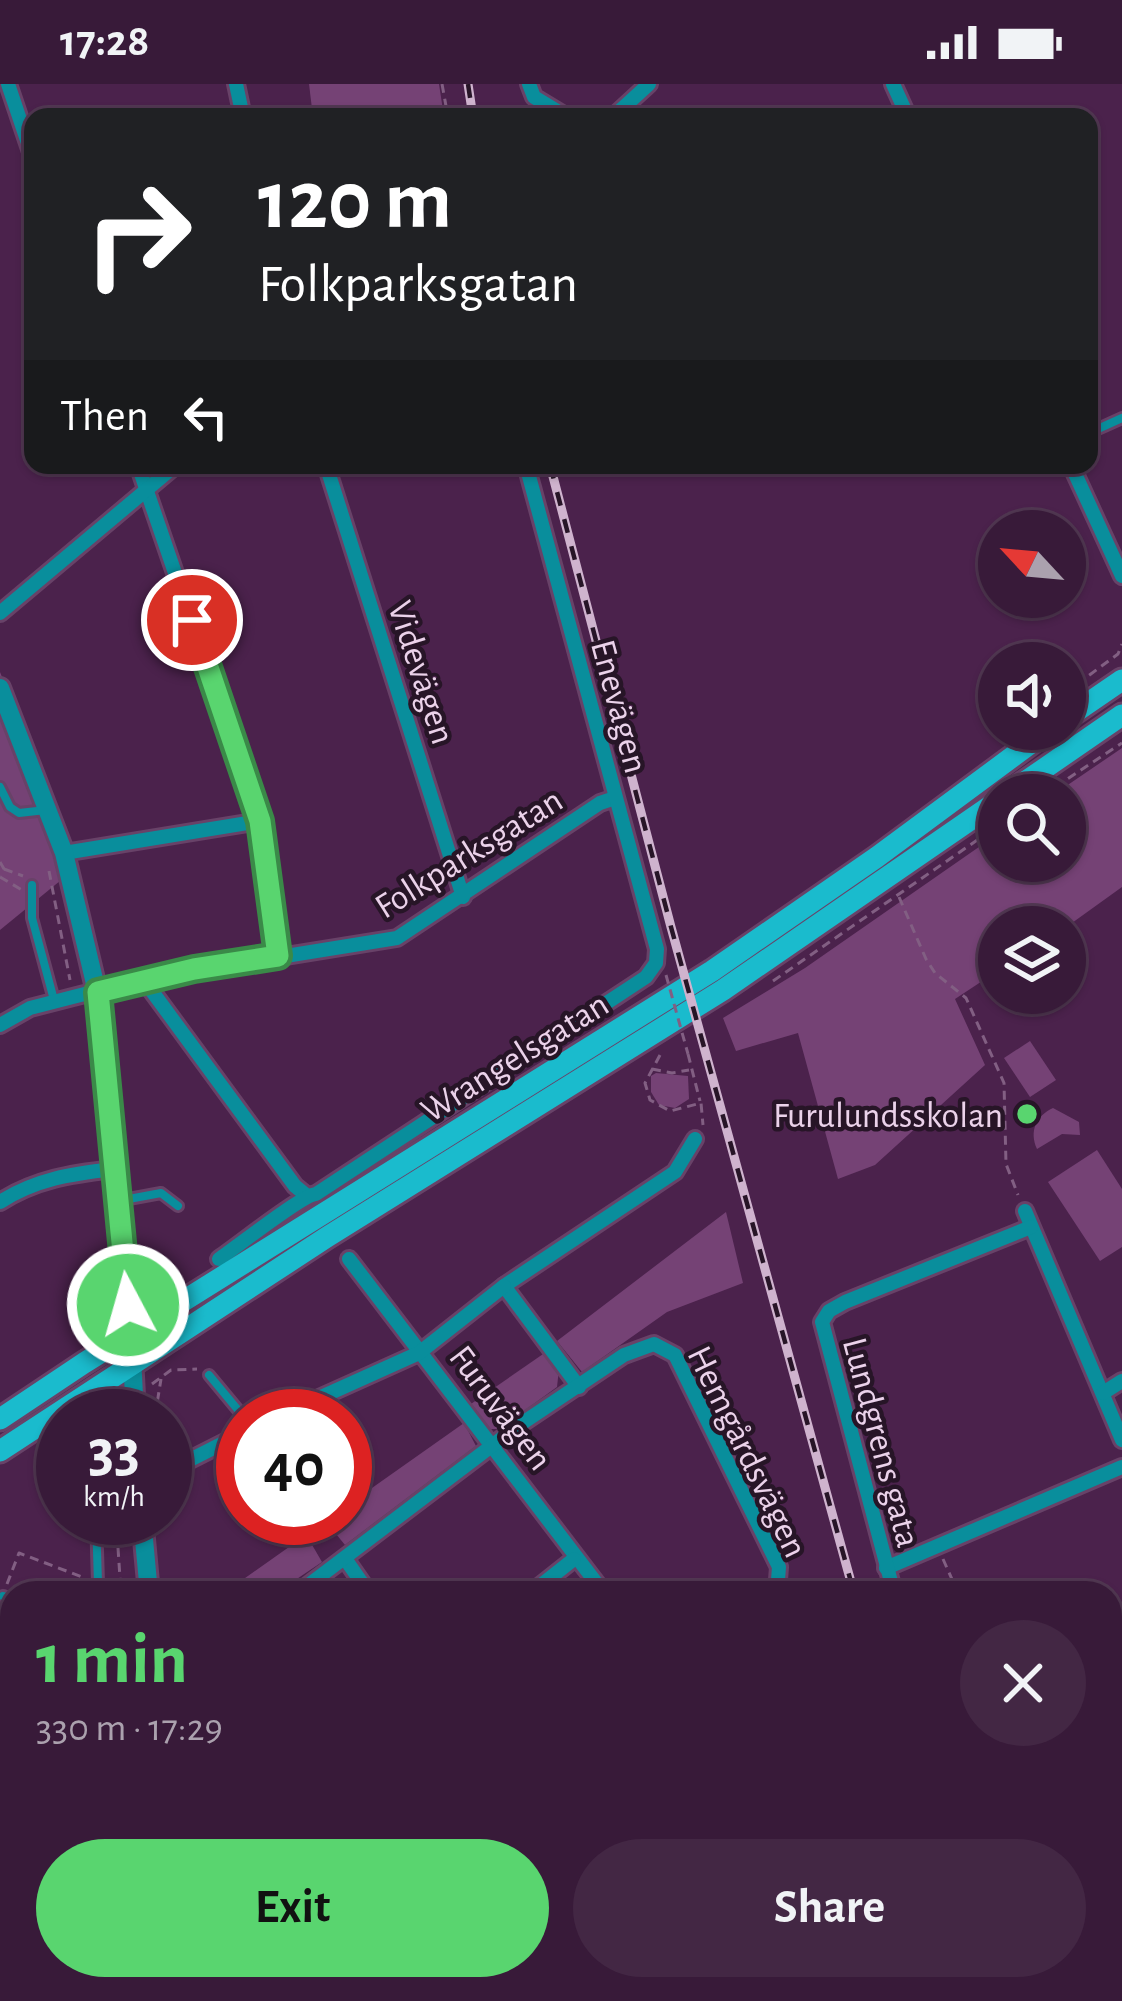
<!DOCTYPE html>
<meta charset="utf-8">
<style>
:root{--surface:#381a39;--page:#432744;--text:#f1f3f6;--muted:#aba1ae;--line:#523853;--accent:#59d56f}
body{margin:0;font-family:"Alegreya Sans",sans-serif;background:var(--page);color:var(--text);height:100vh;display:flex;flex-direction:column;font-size:45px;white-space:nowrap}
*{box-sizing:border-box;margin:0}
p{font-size:39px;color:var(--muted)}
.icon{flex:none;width:66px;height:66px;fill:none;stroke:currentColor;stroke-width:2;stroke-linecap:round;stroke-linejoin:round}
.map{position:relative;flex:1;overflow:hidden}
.side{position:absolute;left:0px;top:1497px;width:1122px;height:420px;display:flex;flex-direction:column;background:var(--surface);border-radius:36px 36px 0 0;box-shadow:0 3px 9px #0004,0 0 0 3px var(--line)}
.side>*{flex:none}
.top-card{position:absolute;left:24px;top:24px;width:1074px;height:366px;border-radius:24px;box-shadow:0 3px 9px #0004,0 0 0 3px var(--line);background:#202124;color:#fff;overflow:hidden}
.needle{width:78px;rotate:296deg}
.buttons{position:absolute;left:978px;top:426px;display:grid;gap:24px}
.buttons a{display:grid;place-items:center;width:108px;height:108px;border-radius:50%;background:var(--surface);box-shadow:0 3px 9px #0004,0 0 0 3px var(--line);font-size:60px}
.speed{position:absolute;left:36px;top:1305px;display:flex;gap:24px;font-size:60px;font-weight:700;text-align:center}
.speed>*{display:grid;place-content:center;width:156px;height:156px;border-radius:50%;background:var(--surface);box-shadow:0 3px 9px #0004,0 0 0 3px var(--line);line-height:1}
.speed small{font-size:30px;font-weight:400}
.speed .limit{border:18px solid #d22;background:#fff;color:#111}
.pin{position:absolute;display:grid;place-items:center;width:102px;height:102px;color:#fff;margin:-51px;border:6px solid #fff;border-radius:50%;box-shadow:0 3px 12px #0007}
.me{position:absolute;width:132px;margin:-66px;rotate:354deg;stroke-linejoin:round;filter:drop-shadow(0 0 9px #0008)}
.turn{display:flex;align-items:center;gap:42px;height:252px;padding:0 36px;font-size:54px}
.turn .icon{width:156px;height:156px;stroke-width:2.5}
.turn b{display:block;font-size:84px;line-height:102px}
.then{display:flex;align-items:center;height:114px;padding:0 36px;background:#0003;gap:24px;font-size:45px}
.round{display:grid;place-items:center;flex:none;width:126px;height:126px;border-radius:63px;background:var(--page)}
.overview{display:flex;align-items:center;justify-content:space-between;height:204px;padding:0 36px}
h1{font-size:72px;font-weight:700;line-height:90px;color:var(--accent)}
.button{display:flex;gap:24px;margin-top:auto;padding:24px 36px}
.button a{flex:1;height:138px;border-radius:72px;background:var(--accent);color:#111;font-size:48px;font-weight:700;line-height:138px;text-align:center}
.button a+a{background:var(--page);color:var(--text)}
.status{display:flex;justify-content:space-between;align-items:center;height:84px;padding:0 60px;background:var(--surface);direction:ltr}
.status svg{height:33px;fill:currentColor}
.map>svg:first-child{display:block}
.green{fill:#754275}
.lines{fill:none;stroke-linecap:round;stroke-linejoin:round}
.service-casing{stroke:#684268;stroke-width:14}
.minor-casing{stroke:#684268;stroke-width:20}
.tertiary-casing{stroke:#684268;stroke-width:24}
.secondary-casing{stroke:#684268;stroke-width:27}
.path{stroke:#825f83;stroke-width:3;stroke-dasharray:9 6;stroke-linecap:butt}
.service{stroke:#098e9c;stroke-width:8}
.minor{stroke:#098e9c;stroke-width:14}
.tertiary{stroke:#098e9c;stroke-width:18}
.secondary{stroke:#1abbcd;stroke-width:21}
.rail-casing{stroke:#cfb3ce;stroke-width:9}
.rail{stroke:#271527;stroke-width:4.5;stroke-dasharray:14;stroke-linecap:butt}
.path-bridge{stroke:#825f83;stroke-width:3;stroke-dasharray:9 6;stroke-linecap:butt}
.route-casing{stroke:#3a8a48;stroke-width:30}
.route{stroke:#59d56f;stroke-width:21}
.poi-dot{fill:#59d56f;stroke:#271527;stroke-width:4.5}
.labels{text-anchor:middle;stroke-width:9;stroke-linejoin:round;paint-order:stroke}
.street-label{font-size:36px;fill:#ebd2ea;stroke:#271527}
.poi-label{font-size:36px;fill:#ebd2ea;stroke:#271527;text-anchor:end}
</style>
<div class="status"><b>17:28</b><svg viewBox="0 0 49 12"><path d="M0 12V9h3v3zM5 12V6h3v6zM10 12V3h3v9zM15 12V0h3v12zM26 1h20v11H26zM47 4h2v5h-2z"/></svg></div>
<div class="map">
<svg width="1122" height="1917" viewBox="0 0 1122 1917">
<rect width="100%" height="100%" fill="#4b224c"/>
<g class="green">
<path d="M 309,0 L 439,0 L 444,33 L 313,33 Z"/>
<path d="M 0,588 L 77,783 L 0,846 Z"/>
<path d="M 1122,664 L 1122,803 L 1065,844 L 999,843 L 999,886 L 955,915 L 985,981 L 875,1081 L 838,1095 L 798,949 L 736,967 L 723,934 L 805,884 L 999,749 L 999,777 L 1065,777 L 1065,711 L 1053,711 Z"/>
<path d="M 1030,957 L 1056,996 L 1030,1013 L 1004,974 Z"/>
<path d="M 656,989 L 688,992 L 689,1015 L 675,1024 L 659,1021 L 651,1008 L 651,992 Z"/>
<path d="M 1053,1024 L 1079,1038 L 1080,1051 L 1062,1050 L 1037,1065 C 1029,1047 1036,1032 1053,1024 Z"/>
<path d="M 1097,1066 L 1122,1105 L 1122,1163 L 1100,1177 L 1048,1098 Z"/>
<path d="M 726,1128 L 743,1199 L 667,1228 L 582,1288 L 557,1257 Z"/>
<path d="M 546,1268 L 559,1285 L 557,1303 L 499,1345 L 487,1345 L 468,1322 Z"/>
<path d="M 464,1339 L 476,1362 L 345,1461 L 332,1445 L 311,1459 L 322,1478 L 276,1509 L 224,1509 L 330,1434 L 345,1434 L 345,1423 Z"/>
<path d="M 715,1905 L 895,1905 L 904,1917 L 697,1917 Z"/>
<path d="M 990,1905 L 996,1917 L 921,1917 L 913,1906 Z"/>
</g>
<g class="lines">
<g class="service-casing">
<g id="service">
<path d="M 1089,349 L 1122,334"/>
<path d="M 0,703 L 10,723 L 19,729 L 46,726"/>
<path d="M 32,801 L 32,834 L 54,916"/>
<path d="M 118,1117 L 161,1109 L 178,1122"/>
<path d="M 209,1291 L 243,1332"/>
<path d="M 62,1382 L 63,1384"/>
<path d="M 94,1509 L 98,1499 L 96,1434"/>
<path d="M 3,1512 L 12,1515"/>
</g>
</g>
<g class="minor-casing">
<g id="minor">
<path d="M 8,0 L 33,74"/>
<path d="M 236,0 L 243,33"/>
<path d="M 529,0 L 534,13 L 567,33"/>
<path d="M 893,0 L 908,33"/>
<path d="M 613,33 L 649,0"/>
<path d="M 138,381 L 260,737 L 278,872"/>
<path d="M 326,381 L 463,813"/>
<path d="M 1071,381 L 1122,492"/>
<path d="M 0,529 L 176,381"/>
<path d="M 64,769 L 260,737"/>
<path d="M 143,895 L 295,1102 L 306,1111"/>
<path d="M 0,941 L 30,924 L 143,895 L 397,854 L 600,719 L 615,714"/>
<path d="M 0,1118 C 36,1095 71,1090 113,1085"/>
<path d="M 1025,1127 L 1122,1356"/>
<path d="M 219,1175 C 237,1163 302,1111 316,1110 L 646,893 L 656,879 L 657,865 L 526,381"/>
<path d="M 349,1175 L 604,1509"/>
<path d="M 579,1303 L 504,1202 L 675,1088 L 695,1055"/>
<path d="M 1103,1309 L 1122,1297"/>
<path d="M 279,1332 L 419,1269 L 504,1202"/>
<path d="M 176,1383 L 243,1349"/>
<path d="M 346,1476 L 369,1509"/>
<path d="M 886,1484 L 1122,1383"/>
<path d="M 298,1509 L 518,1342 L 624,1271 L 654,1260 L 675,1271 L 779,1483 L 777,1509"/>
<path d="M 531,1509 L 574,1475"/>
<path d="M 894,1509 L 822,1238 L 829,1227 L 845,1218 L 1031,1143"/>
<path d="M 1110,1666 L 1122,1660"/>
<path d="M 0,1694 L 12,1688"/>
<path d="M 171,1905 L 178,1917"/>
<path d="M 641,1905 L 649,1917"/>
<path d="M 902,1905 L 910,1917"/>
<path d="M 1047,1905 L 1052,1917"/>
<path d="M 684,1917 L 702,1905"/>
</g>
</g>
<g class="tertiary-casing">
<g id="tertiary">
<path d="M 0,604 L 64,769 L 97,908 L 131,1252 L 135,1332"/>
<path d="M 142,1434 L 149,1509"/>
<path d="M 390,1905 L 398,1917"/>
</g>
</g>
<g class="secondary-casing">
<g id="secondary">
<path d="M 1065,635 L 1122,596"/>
<path d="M 1006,711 L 1122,631"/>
<path d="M 0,1335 L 84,1279 L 712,887 L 877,773 L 1050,645"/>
<path d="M 0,1367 L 327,1153 L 723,906 L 999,716"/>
</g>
</g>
<g class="path">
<path d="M 442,0 L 448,33"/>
<path d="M 1065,609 L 1118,570 L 1122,560"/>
<path d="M 1043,711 L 1122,659"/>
<path d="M 0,778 L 4,785 L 0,791"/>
<path d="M 4,785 L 23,792"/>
<path d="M 49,787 L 70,896"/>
<path d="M 0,793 L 22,806"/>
<path d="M 899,813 L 926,875 L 935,889 L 966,914 L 1004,999 L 1006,1080 L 1018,1111"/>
<path d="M 773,897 L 999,741"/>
<path d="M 688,970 L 700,1017"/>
<path d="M 660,971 L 645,999 L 650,1016 L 670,1027 L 701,1019 L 703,1041"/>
<path d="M 652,985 L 672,989 L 689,986"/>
<path d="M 101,1244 L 107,1222 L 103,1166"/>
<path d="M 152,1300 L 171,1286 L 197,1285"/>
<path d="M 155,1332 L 161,1295"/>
<path d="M 116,1434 L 121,1509"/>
<path d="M 943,1475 L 958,1509"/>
<path d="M 7,1500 L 19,1469 L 85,1494"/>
<path d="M 0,1568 L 12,1569"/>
<path d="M 1110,1895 L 1119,1917"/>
<path d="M 24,1905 L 25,1917"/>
<path d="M 439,1905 L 445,1917"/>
<path d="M 107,1917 L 126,1905"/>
<path d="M 821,1917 L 822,1905"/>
</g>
<use href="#service" class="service"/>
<use href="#minor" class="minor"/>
<use href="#tertiary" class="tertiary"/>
<use href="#secondary" class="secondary"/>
<g class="rail-casing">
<g id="rail">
<path d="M 468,0 L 473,33"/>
<path d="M 550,381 L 671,843 L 854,1509"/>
<path d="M 1015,1905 L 1021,1917"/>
</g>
</g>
<use href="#rail" class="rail"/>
<path class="path-bridge" d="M 666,891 L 688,970"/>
</g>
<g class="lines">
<g class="route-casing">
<path id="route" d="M 128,1221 L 98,908 L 194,885 L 278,872 L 260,737 L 192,536"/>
</g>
<use href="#route" class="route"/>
</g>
<circle class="poi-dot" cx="1027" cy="1030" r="12"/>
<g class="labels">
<g class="street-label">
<text transform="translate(423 588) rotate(72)" y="13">Videvägen</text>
<text transform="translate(621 622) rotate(75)" y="13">Enevägen</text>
<text transform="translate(468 768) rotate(-32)" y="13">Folkparksgatan</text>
<text transform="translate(514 972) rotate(-32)" y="13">Wrangelsgatan</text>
<text transform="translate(502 1323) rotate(53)" y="13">Furuvägen</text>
<text transform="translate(883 1358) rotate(75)" y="13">Lundgrens gata</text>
<text transform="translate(749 1367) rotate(64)" y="13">Hemgårdsvägen</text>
</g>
<g class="poi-label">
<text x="1003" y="1043">Furulundsskolan</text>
</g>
</g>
</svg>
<div class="buttons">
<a><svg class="needle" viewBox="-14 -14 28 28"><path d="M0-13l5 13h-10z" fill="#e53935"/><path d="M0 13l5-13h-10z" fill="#aba1ae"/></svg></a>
<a><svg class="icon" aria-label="sound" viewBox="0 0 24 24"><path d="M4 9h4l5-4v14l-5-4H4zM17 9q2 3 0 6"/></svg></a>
<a><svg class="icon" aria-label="search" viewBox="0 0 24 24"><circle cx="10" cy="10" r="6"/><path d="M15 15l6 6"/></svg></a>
<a><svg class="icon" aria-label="layers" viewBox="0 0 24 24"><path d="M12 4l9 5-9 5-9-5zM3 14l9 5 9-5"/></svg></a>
</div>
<div class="speed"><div>33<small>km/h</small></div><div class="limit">40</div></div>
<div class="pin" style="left:192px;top:536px;background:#d93025"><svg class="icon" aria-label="arrive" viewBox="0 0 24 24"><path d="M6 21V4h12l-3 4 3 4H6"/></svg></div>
<svg class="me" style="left:128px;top:1221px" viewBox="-20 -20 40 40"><circle r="17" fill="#59d56f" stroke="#fff" stroke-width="3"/><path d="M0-11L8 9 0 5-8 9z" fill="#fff"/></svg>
<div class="top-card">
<div class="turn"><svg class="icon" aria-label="right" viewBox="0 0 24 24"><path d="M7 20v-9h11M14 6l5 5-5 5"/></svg><div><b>120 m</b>Folkparksgatan</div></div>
<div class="then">Then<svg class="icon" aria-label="left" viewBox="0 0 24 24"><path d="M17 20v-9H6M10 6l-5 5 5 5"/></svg></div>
</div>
<section class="side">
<div class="overview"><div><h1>1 min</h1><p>330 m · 17:29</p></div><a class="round"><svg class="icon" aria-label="close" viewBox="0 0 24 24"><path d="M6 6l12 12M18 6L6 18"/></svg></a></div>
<div class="button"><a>Exit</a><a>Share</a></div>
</section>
</div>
